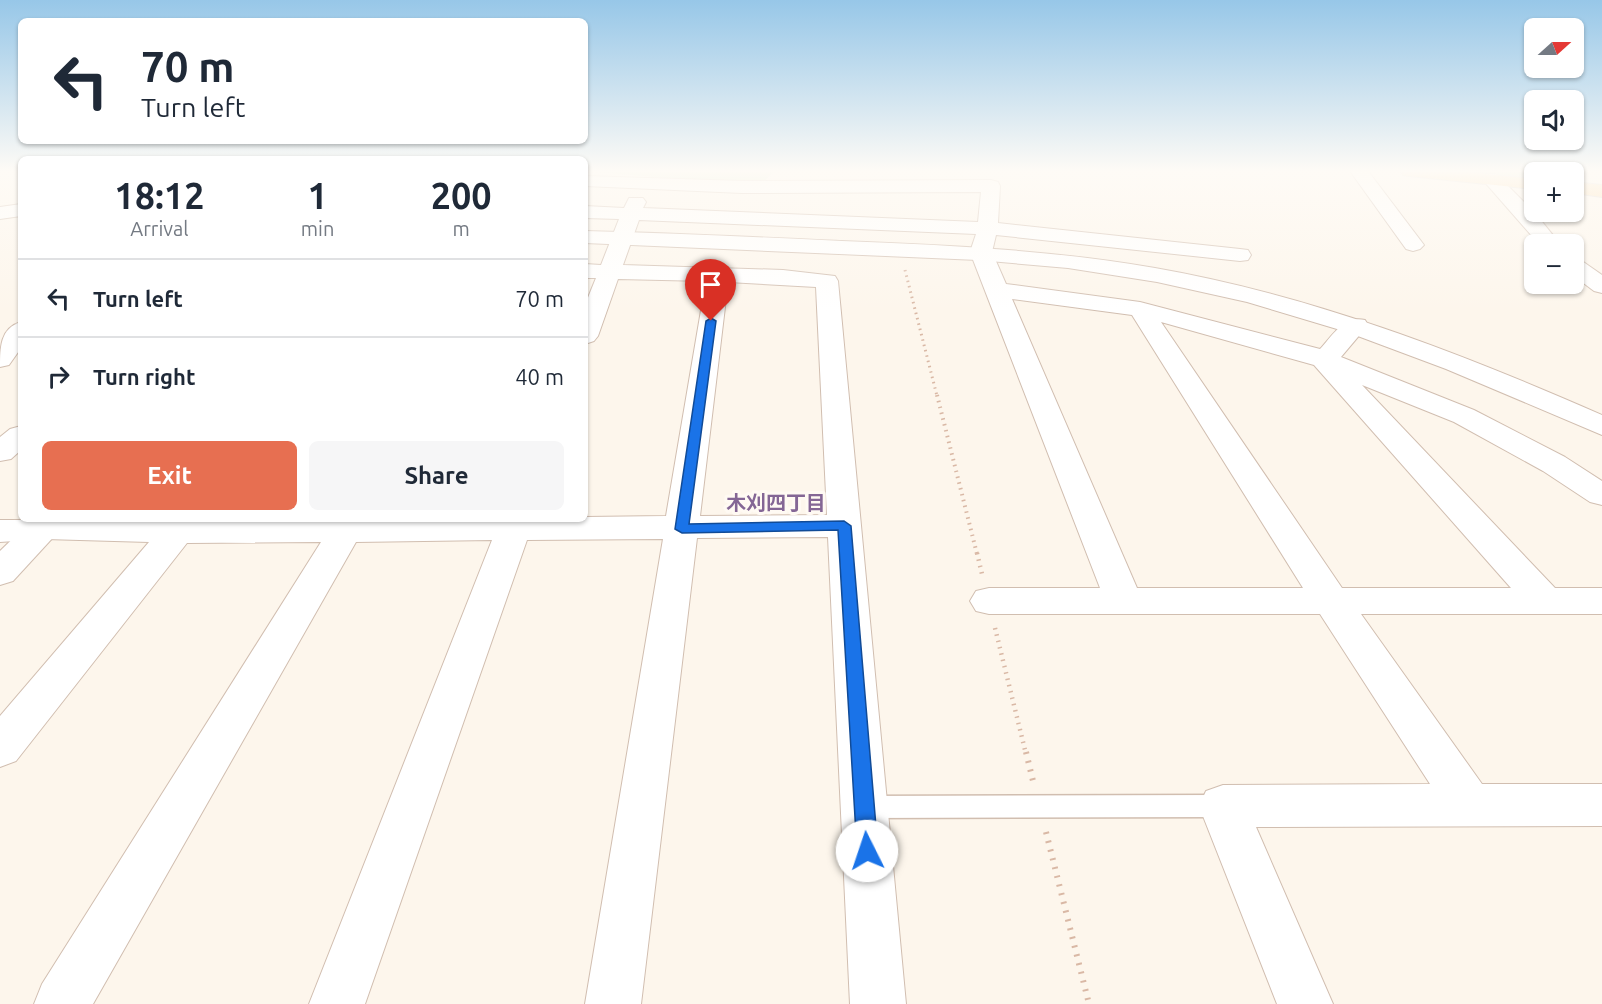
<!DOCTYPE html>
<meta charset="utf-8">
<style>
:root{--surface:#fff;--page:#f6f6f7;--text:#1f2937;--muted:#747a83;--line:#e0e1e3;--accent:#e76f51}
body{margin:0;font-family:Ubuntu,"Noto Sans JP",sans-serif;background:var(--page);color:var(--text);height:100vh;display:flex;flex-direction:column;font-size:22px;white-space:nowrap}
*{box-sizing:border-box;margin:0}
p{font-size:20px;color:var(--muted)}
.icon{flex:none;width:33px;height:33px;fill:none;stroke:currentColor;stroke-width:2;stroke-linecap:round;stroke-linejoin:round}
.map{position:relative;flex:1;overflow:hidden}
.panel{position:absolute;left:18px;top:156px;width:570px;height:366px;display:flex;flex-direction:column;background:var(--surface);border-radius:9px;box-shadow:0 2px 4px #0004}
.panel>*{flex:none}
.banner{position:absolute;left:18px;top:18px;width:570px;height:126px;border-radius:9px;box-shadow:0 2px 4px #0004;background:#fff;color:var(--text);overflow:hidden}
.needle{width:39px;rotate:69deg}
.fabs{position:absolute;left:1524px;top:18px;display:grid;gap:12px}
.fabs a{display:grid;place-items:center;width:60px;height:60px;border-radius:9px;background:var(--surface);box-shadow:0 2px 4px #0004;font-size:30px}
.pin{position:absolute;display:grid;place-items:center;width:51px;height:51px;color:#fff;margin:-62px -26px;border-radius:50% 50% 50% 0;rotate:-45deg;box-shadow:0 0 6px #0007}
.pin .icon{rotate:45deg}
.me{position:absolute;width:66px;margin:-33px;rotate:356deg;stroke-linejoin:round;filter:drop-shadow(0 0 4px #0008)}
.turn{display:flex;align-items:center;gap:21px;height:126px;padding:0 24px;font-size:27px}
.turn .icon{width:78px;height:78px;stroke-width:2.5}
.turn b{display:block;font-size:42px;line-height:51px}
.eta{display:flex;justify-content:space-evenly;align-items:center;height:102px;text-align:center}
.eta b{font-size:36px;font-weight:700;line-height:42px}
.cta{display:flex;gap:12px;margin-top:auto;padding:12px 24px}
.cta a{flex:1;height:69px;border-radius:9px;background:var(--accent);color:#fff;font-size:24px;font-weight:700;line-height:69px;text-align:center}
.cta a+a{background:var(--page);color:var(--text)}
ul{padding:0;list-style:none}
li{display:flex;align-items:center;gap:18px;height:78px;padding:0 24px;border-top:2px solid var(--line)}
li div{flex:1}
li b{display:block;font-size:22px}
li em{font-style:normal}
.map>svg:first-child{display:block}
.green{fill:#d8ecc9}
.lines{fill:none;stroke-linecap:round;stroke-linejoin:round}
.service-casing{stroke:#d1beb0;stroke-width:3}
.minor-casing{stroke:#d1beb0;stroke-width:2}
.tertiary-casing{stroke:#d1beb0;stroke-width:2}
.primary-casing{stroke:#dad1cd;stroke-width:2}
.path-far3{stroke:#d9b8a5;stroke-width:3;stroke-dasharray:1.5 4;stroke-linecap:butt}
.path-far2{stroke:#d9b8a5;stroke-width:4;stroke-dasharray:1.5 4.5;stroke-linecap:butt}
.path-far1{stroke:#d9b8a5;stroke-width:4.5;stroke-dasharray:1.5 5;stroke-linecap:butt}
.path{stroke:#d9b8a5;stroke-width:6;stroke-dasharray:2 7;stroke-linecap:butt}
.service{fill:#fff;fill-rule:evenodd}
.minor{fill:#fff;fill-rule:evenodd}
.tertiary{fill:#fff;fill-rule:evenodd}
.primary{fill:#fbd9a5;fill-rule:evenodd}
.route{fill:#1a73e8;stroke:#114b97;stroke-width:1.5}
.labels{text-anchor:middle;stroke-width:6;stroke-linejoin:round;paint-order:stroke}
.neighbourhood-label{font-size:20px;font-weight:bold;fill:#846695;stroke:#fffaf3}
</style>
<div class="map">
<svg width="1602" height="1004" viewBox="0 0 1602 1004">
<rect width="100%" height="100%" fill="#fdf6ec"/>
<g class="green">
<path d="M 585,171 L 774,171 L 760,186 Z"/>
<path d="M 1450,171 L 1546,171 L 1534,172 L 1534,180 Z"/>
</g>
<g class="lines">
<g class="service-casing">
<path id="service" d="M 1220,795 L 1228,799 L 1232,806 L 1228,813 L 1220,817 L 865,818 L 857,814 L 853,807 L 857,800 L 865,796 Z"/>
</g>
<g class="minor-casing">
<g id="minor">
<path d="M 1350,171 L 1368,171 L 1424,245 L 1420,249 L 1413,251 L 1406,249 Z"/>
<path d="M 1491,174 L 1497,175 L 1535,213 L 1560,244 L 1539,244 L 1482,179 L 1485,175 Z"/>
<path d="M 585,176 L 742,181 L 991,180 L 998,182 L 1000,186 L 998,223 L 1240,249 L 1248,250 L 1251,255 L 1248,260 L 1240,261 L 996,235 L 992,252 L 1006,284 L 1140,302 L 1320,349 C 1333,335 1344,315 1365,320 L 1368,325 L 1341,357 L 1474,410 L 1565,457 L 1602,481 L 1602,505 L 1590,502 L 1543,471 L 1454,422 L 1362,385 L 1555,588 L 1602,588 L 1602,614 L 1361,614 L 1482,784 L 1602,784 L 1602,826 L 1256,827 L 1333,1004 L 1277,1004 L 1199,806 L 1206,791 L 1223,785 L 1430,784 L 1320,614 L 989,614 L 976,611 L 970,601 L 976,591 L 989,588 L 1100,588 L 970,252 L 976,234 L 639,220 L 623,265 L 783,270 L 835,276 L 838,281 L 906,1004 L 850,1004 L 828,537 L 697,538 L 641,1004 L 585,1004 L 663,539 L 527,540 L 365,1004 L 309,1004 L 492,540 L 356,542 L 93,1004 L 34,1004 L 42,984 L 321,542 L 187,543 L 16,761 L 0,767 L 0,716 L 149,542 L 45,539 L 0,542 L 0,520 L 585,519 L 585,517 L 666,516 L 706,281 L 618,279 L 598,336 L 594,341 L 585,344 L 585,305 L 596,278 L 585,278 L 585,264 L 601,265 L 619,219 L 585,218 L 585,206 L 624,208 L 629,198 L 643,198 L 646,202 L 643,208 L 978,222 L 981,192 L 742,193 L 585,186 ZM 728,282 L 816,287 L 827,515 L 700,516 ZM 1012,299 L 1132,315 L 1303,588 L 1137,588 ZM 1161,322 L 1314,365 L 1511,588 L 1342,588 Z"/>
<path d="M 21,204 L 21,216 L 0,219 L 0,207 Z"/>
<path d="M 1574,259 L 1582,261 L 1602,275 L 1602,293 L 1594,291 L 1574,276 Z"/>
<path d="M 21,322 L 21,348 L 9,365 L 0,367 C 0,348 0,328 21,322 Z"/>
<path d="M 21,426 L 21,450 L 11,459 L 0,461 L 0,437 L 10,429 Z"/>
</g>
</g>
<g class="tertiary-casing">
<g id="tertiary">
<path d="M 585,231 C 671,233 756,237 842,241 C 947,245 1051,250 1155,268 C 1310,295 1458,352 1602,415 L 1602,435 L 1446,369 L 1347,332 L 1247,302 L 1157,282 L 1068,268 L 978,260 L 585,243 Z"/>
<path d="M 33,519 L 70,519 L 13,581 L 0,585 L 0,551 Z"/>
</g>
</g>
<g class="primary-casing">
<g id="primary">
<path d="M 1400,171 L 1458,171 L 1534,179 L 1534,189 L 1409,176 L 1403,175 Z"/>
<path d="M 1574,182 L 1602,185 L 1602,197 L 1574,193 Z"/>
</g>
</g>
<path class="path-far3" d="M 905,270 L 937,396"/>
<path class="path-far2" d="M 937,395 L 977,554"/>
<g class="path-far1">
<path d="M 977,553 L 982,574"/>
<path d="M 995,628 L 1026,754"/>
</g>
<g class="path">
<path d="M 1026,752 L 1033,781"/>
<path d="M 1046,832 L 1089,1004"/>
</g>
<use href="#service" class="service"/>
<use href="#minor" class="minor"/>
<use href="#tertiary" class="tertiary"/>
<use href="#primary" class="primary"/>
</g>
<linearGradient id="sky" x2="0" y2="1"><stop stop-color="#97c7e8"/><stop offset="0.55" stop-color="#fefbf6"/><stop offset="1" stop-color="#fefbf6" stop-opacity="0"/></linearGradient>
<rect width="1602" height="311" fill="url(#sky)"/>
<path class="route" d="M 711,318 L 716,321 L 689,524 L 844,521 L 851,526 L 878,851 L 875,858 L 867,861 L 860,858 L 857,851 L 838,530 L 682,533 L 675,529 L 706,321 Z"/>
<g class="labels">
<g class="neighbourhood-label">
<text x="776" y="510">木刈四丁目</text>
</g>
</g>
</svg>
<div class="fabs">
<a><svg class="needle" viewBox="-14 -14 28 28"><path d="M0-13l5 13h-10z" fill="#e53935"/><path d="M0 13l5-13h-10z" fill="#747a83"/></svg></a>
<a><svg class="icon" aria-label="sound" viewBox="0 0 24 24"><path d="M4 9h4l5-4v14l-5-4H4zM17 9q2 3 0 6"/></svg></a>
<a>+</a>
<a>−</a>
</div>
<div class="pin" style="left:711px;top:321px;background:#d93025"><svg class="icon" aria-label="arrive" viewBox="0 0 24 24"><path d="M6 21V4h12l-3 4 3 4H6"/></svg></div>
<svg class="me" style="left:867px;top:851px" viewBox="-20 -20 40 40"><circle r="19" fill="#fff"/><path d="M0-13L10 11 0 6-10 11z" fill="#1a73e8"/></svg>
<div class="banner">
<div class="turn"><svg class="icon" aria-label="left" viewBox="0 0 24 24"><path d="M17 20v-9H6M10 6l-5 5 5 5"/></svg><div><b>70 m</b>Turn left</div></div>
</div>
<section class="panel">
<div class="eta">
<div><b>18:12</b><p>Arrival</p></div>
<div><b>1</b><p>min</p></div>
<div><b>200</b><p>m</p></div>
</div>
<ul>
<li><svg class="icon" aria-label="left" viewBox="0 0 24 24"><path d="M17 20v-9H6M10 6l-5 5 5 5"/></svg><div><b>Turn left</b></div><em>70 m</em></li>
<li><svg class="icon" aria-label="right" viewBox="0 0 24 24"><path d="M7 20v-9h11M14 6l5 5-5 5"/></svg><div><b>Turn right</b></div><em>40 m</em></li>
</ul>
<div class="cta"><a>Exit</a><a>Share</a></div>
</section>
</div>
